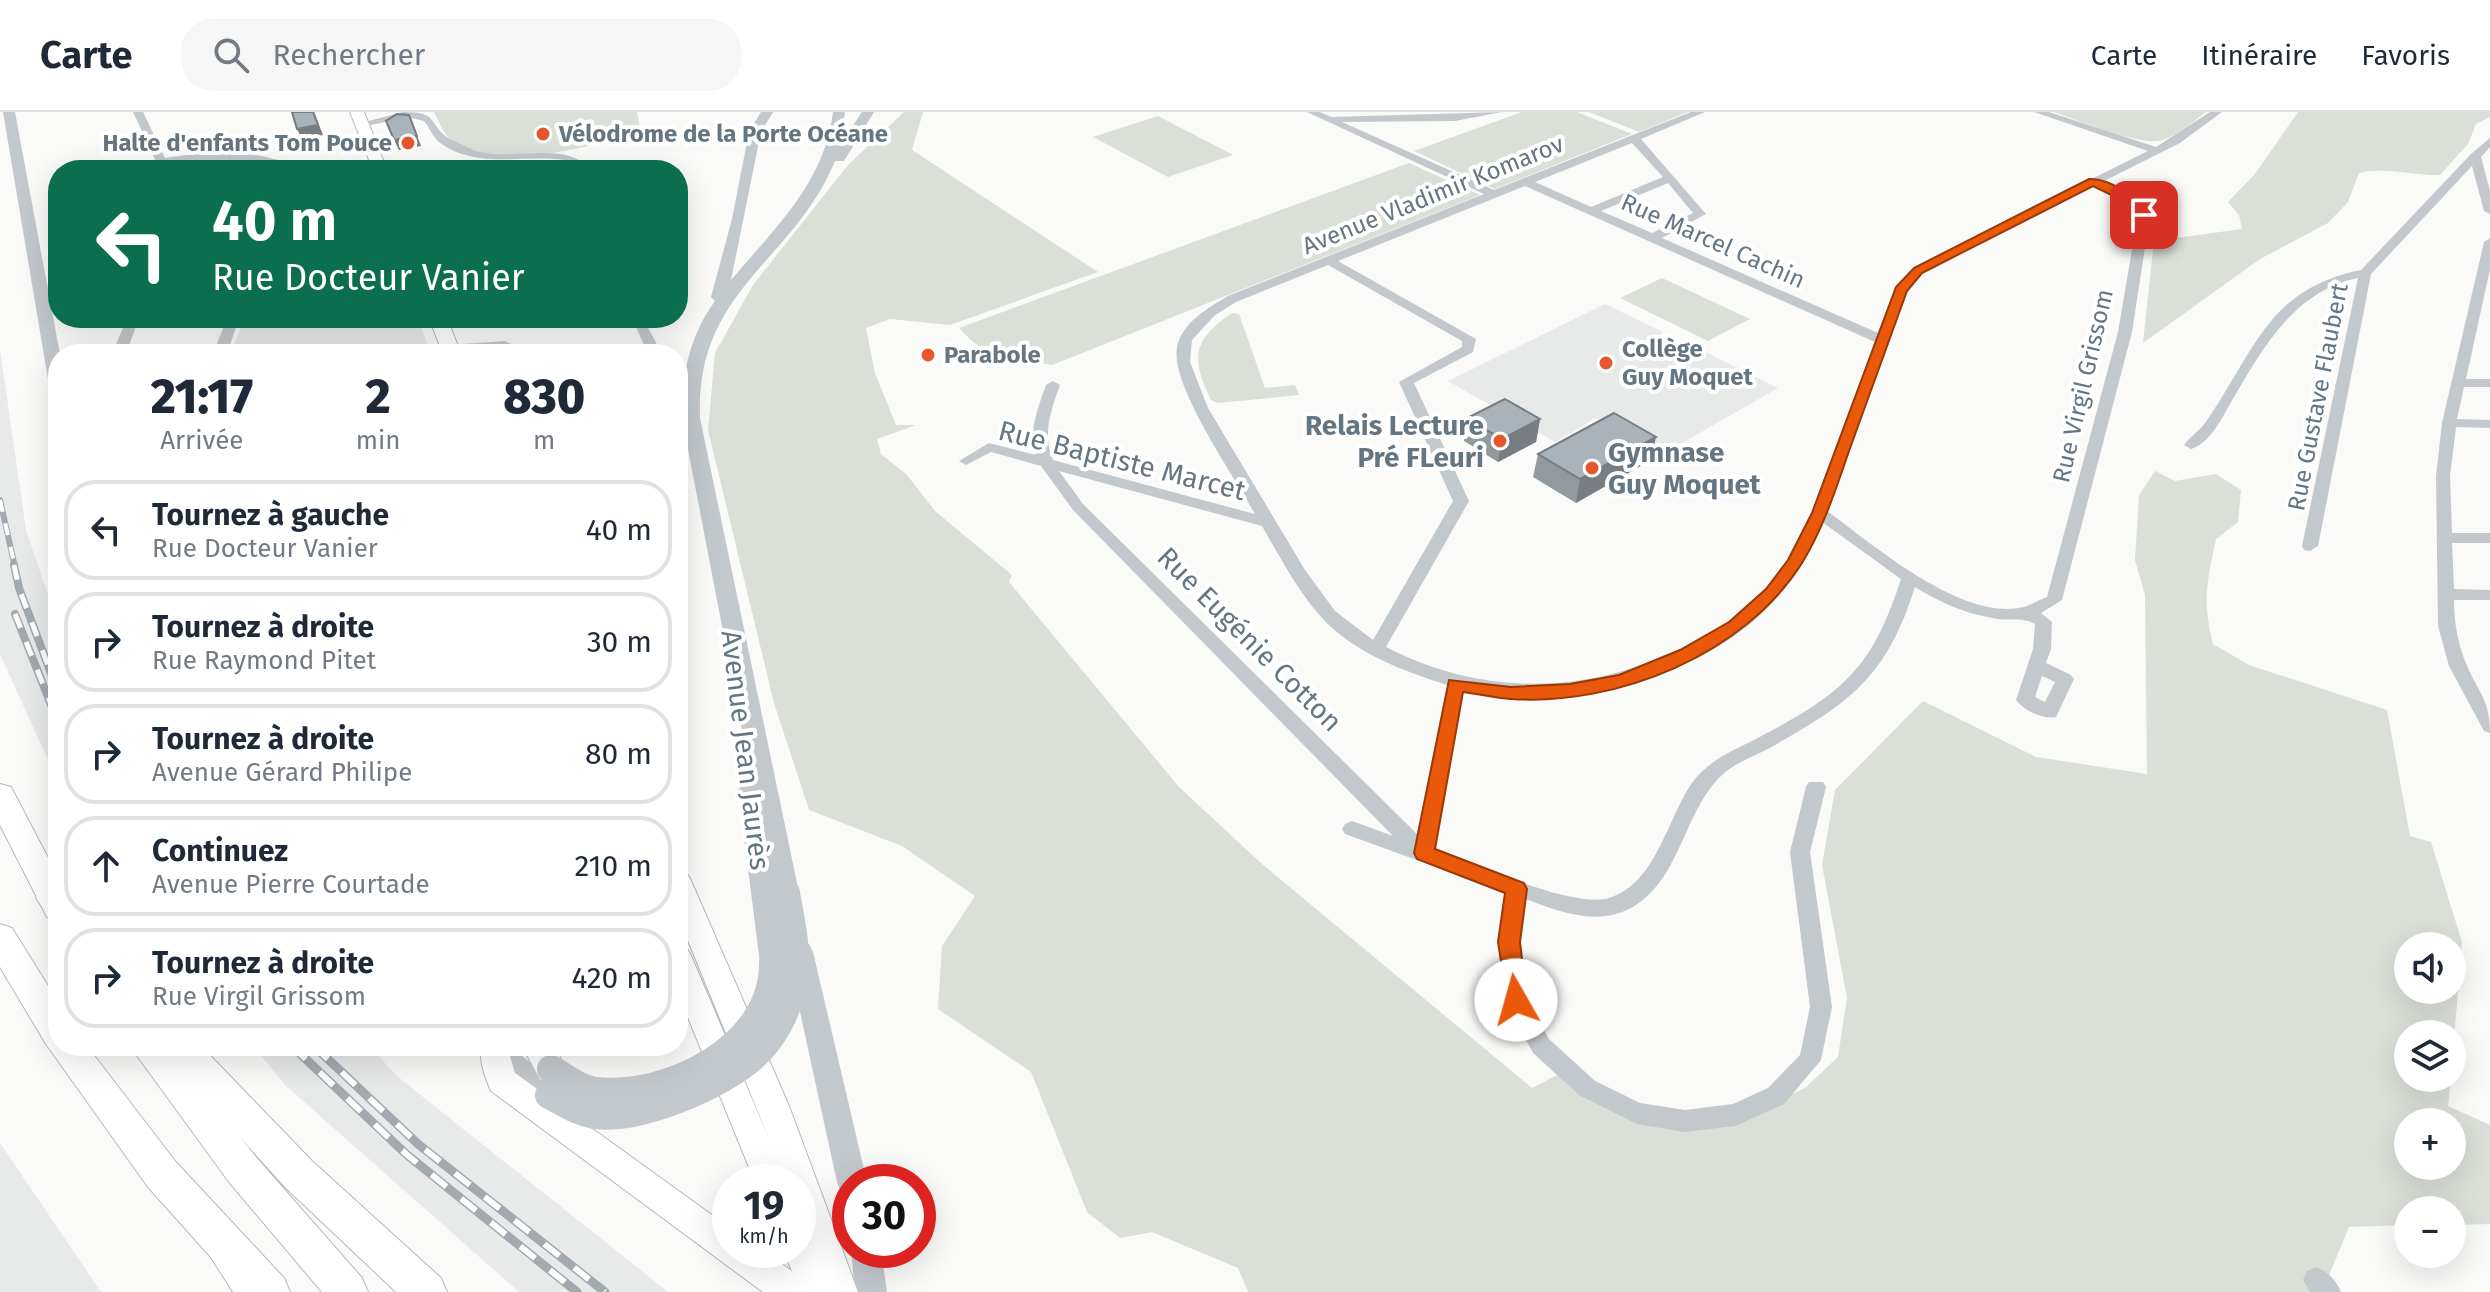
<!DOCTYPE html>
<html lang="fr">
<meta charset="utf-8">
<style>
:root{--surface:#fff;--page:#f6f6f7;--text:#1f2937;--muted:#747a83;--line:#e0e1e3}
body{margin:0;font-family:"Fira Sans",sans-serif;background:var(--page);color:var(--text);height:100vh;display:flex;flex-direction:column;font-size:30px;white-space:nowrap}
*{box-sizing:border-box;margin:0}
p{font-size:26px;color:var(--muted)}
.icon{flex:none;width:44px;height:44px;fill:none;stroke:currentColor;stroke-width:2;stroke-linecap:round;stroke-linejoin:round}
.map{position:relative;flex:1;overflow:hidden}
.panel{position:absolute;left:48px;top:232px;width:640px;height:712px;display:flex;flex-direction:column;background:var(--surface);border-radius:32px;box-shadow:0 8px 32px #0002}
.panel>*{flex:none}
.guide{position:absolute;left:48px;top:48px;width:640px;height:168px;border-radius:32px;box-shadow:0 8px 32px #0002;background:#0b6e4f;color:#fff;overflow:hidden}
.tools{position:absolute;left:2394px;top:820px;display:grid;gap:16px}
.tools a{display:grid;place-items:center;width:72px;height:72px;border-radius:50%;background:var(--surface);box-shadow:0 8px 32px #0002;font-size:40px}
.speed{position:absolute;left:712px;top:1052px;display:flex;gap:16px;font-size:40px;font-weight:700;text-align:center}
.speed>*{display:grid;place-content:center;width:104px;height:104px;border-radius:50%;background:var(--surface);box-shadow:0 8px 32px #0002;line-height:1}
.speed small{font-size:20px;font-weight:400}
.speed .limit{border:12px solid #d22;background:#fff;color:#111}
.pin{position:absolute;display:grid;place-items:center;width:68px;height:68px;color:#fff;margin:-34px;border-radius:16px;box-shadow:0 4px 12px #0006}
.me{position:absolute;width:88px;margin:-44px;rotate:353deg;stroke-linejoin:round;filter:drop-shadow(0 0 6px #0008)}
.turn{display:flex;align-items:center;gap:28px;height:168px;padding:0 32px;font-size:36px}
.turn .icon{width:104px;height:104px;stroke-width:2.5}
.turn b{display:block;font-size:56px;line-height:68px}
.eta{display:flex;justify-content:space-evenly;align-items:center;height:136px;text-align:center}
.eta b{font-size:48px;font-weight:800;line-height:56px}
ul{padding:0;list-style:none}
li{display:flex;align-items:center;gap:24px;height:100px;margin:0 16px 12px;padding:0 16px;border:4px solid var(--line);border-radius:32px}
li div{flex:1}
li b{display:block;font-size:30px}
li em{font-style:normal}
header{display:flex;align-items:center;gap:48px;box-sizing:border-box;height:112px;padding:0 40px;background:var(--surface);border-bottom:2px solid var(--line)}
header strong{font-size:38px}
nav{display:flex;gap:44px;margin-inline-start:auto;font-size:28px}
.search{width:560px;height:72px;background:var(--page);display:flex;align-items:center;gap:20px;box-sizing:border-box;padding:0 28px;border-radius:32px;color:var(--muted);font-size:30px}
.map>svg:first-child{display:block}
.built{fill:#e8e9e9}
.green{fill:#dadfd7;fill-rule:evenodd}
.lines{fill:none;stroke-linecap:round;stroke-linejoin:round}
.secondary-casing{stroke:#b3babf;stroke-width:2}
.primary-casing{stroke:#b5babe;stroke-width:2}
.trunk-casing{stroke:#b4b9bd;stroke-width:2}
.minor{fill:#c3c8cc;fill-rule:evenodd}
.tertiary{fill:#c3c8cc;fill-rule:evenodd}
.secondary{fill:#fff;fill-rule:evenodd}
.primary{fill:#fff;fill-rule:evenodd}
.trunk{fill:#fff;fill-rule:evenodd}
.rail-far2-casing{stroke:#a2aab0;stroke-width:6}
.rail-far1-casing{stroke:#a2aab0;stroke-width:8}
.rail-casing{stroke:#a2aab0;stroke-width:9}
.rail-far2{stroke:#fff;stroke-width:4;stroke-dasharray:12;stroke-linecap:butt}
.rail-far1{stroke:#fff;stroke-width:5;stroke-dasharray:15;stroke-linecap:butt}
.rail{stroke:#fff;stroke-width:6;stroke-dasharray:19;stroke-linecap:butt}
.tertiary-bridge{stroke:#c3c8cc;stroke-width:28}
.wall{fill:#929a9f}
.shaded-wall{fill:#777d82}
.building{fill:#aab3b9;stroke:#777d82;stroke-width:2}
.route{fill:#ea580c;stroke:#983908;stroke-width:2}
.poi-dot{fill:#e4572e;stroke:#fff;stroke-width:3}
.labels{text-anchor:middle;stroke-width:8;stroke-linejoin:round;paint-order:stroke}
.far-poi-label{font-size:24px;font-weight:bold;fill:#657683;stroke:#fff;text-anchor:start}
.far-street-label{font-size:24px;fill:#657683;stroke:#fff}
.poi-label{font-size:28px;font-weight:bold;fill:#657683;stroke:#fff;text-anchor:end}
.street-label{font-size:28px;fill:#657683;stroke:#fff}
</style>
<header>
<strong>Carte</strong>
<div class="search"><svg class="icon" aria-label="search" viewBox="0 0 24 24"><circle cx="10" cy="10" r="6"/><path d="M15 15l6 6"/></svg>Rechercher</div>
<nav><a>Carte</a><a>Itinéraire</a><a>Favoris</a></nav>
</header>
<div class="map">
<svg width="2490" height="1180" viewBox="0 0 2490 1180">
<rect width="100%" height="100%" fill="#fafaf8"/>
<g class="built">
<path d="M 1605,192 L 1663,220 L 1659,224 L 1676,232 L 1683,229 L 1778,276 L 1663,342 L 1596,306 L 1555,330 L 1448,269 Z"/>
<path d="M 244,206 L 418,206 L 431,242 L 231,242 Z"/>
<path d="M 0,237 L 26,418 L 58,512 L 58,670 L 0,542 Z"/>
<path d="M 253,934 L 369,934 L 398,965 L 668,1180 L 519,1180 L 285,973 Z"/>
<path d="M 0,1031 L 101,1180 L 0,1180 Z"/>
</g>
<g class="green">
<path d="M 434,0 L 637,0 L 641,22 C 589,33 496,63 450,27 C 442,20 439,9 434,0 Z"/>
<path d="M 904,0 L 923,0 L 912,38 L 1098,160 L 950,213 L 890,207 L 866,216 L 875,261 L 896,313 L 916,313 L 877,327 L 881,342 L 907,363 L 935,399 L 1012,463 L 1009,470 L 1179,675 L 1262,752 L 1532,976 L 1561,961 L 1634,1000 L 1744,1003 L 1805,976 L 1838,945 L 1847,886 L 1822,753 L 1835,678 L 1923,589 L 2036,645 L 2147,662 L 2145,483 L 2135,448 L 2139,383 L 2155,359 L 2175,369 L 2216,362 L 2241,378 L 2238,410 L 2216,427 C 2207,470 2202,489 2213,532 L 2249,553 L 2387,598 L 2410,724 L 2431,730 L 2462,830 L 2452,952 L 2452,922 L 2408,922 L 2408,966 L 2451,966 L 2448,994 L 2490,1013 L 2490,1112 L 2452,1113 L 2452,1098 L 2408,1098 L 2408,1113 L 2349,1115 L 2322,1180 L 1248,1180 L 1238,1156 L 1152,1120 L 1120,1126 L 1087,1100 L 1031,960 L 938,897 L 942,834 L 975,784 L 902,734 L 809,698 L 774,591 L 708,318 L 715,241 L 753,173 L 848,53 ZM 2408,834 L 2452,834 L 2452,878 L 2408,878 ZM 2408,1010 L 2452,1010 L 2452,1054 L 2408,1054 Z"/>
<path d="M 1522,0 L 1577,0 L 1632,22 L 1495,77 L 1414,39 Z"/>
<path d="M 1589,0 L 1688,0 L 1639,20 Z"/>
<path d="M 2054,0 L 2206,0 C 2193,10 2179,22 2163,28 C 2140,35 2078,8 2054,0 Z"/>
<path d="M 2298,0 L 2490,0 L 2490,5 L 2476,12 L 2468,32 L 2440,63 C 2413,64 2384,54 2359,61 L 2348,90 L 2328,111 L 2260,147 L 2143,231 L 2154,129 L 2242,117 L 2239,103 L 2228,90 L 2255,62 Z"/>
<path d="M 1158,4 L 1233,43 L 1168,65 L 1093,25 Z"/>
<path d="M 1409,51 L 1480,83 L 1052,253 C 1009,246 990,250 959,216 Z"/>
<path d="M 1662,166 L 1750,207 L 1708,229 L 1620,186 Z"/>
<path d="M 1232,201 L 1239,202 L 1265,276 L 1295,273 L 1299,283 L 1218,291 L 1211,288 C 1191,247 1192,228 1232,201 Z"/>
</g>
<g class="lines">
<g class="secondary-casing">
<g id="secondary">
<path d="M 350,0 L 364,0 L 387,58 L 373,58 Z"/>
<path d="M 429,206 L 447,206 L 461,242 L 443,242 Z"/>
<path d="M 678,760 L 688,763 L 692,771 L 789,994 L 858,1180 L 763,1180 L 491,979 C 486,967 477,946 483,934 L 507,934 L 515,961 L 730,1116 L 730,1138 L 762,1138 L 792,1159 L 783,1138 L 798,1138 L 798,1116 L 802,1118 L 798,1108 L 798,1070 L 755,1070 L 678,881 L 678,834 L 688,838 L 692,846 L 770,1029 L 678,804 Z"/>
<path d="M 522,934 L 554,934 L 566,957 L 562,967 L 551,971 L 540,967 Z"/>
</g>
</g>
<g class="primary-casing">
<g id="primary">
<path d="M 0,672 L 11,675 L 58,765 L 58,809 L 47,805 L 0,713 Z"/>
<path d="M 0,812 L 12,816 L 58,890 L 58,934 L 87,934 L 175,1049 L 284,1166 L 290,1180 L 242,1180 L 148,1075 L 46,932 L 0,855 Z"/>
<path d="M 130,934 L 169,934 L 255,1044 L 362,1166 L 368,1180 L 322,1180 L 229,1070 Z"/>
</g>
</g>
<g class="trunk-casing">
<g id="trunk">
<path d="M 52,773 L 58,775 L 58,806 L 47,802 L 36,786 L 41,777 Z"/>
<path d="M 161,934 L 201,934 L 312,1049 L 441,1166 L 447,1180 L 396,1180 L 285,1075 L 167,945 Z"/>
<path d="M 227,1119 C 250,1129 268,1157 277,1180 L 233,1180 L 207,1139 L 213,1125 Z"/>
</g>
</g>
<g class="minor">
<path d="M 133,0 L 143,0 L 165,46 C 201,40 267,35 297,58 C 280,58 264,51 246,49 C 220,47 193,48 168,52 L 170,58 L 160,58 Z"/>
<path d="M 403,0 C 440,0 427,11 448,26 C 455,30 464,33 471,37 C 506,52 567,26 590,58 L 579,58 C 575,52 571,49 564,48 C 523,42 476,58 439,30 C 433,25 429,15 424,9 L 408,5 L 362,15 L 357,12 Z"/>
<path d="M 1307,0 L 1320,0 L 1331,5 L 1502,0 L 1455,9 L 1342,10 L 1494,78 L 1691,0 L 1705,0 L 1641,27 L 1706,102 L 1662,126 L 1878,221 L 1895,178 L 1914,155 L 2148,39 L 2034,0 L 2049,0 L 2156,35 L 2210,0 L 2222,0 L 2180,31 L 2102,70 L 2136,86 L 2150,103 L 2132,220 L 2062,488 L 2041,501 L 2052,510 L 2051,537 L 2046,551 L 2071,563 L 2074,567 L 2056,605 C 2044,608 2023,598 2016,588 L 2033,537 L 2035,512 C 2020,504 2008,510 1992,506 C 1964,501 1939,490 1915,475 C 1887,563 1853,589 1775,633 C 1758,643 1737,649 1722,663 C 1684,699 1681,764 1636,793 C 1600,816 1561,800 1525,787 L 1520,830 L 1527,887 L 1549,927 L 1595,969 L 1640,991 L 1685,998 L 1733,992 L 1768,976 L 1800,943 L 1810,895 L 1790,740 L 1806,675 L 1809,670 L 1823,670 L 1826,675 L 1810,740 L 1832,895 L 1821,948 L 1784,992 L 1735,1014 L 1685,1020 L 1637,1012 L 1579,983 L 1533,941 L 1505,888 L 1498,830 L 1505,780 L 1345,722 L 1342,717 L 1345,712 L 1352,709 L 1393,724 L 1073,398 L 1041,354 L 991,340 L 966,353 L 959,349 L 989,331 L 1036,343 C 1028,319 1038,296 1046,273 L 1053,269 L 1060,273 C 1051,298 1042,322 1053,348 L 1255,402 C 1236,367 1170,273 1177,236 C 1181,211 1208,196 1228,184 L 1484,82 ZM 1632,31 L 1663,65 L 1591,95 L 1535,70 ZM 1668,71 L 1693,101 L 1652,121 L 1601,99 ZM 1525,74 L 1875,230 C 1847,302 1824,397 1779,460 C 1755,494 1722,517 1685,535 C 1587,583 1483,585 1386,535 L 1469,389 L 1414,271 L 1473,240 L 1476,227 L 1338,149 ZM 2094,74 L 2128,90 L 2138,103 L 2118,220 L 2047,485 C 2039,488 2031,493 2024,495 C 1962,510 1874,433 1827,399 L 1907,179 L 1922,161 ZM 1328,153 L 1462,229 L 1462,235 L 1399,270 L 1453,389 L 1373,528 L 1335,499 L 1305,458 L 1208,296 L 1190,250 L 1192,228 L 1214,204 L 1236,190 ZM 1059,359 L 1262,414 C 1280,445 1298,480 1323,507 C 1355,541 1403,559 1447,573 L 1418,723 L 1083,392 ZM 1822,410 L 1901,467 C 1871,560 1841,582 1756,627 C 1732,639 1709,648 1692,671 C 1667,707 1656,772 1609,786 C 1574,797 1472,751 1435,738 L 1464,577 C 1563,600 1699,569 1770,493 C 1792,469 1808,440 1822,410 ZM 2042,564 L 2055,570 L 2045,590 L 2035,585 Z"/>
<path d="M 2490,26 L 2490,35 L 2481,45 L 2490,79 L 2490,102 L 2484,99 L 2472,54 L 2371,162 L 2318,434 L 2310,439 L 2304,438 L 2302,434 L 2358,166 C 2293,179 2261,239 2230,292 C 2221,308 2210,331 2191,337 L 2184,333 C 2190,325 2199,319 2205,311 C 2254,242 2266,177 2361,158 L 2471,42 Z"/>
<path d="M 2490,126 L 2490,157 L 2466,267 L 2490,267 L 2490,275 L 2464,275 L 2457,307 L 2490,308 L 2490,316 L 2456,315 L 2450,364 L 2452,421 L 2490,421 L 2490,431 L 2452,431 L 2454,477 L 2490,478 L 2490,488 L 2454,488 C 2454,511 2458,534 2468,556 C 2480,583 2490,589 2490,621 L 2484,619 L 2449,554 L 2438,514 L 2436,364 L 2442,311 L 2484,130 Z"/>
<path d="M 127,206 L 139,206 L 126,242 L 112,242 Z"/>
<path d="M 227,206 L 239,206 L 227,242 L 213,242 Z"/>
<path d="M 632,206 L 645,206 L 644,208 L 662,242 L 648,242 Z"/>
<path d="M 505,229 L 532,242 L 514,242 L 503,237 L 450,241 L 443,237 L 450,233 Z"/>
<path d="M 2316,1155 C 2328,1160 2336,1168 2341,1180 L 2310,1180 L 2303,1168 L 2307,1159 Z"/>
</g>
<g class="tertiary">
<path d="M 3,0 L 15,0 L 60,242 L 58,284 L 50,279 Z"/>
<path d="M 761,0 L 773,0 L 761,20 L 731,168 C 775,116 825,70 833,0 L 845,0 L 840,33 L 862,0 L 874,0 L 844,49 L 835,49 C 793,151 695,177 700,306 L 802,795 L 798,802 L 789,805 L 779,800 L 786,851 L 782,859 L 773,862 L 764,859 L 760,851 L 738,678 L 742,672 L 752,670 L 682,306 C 681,264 690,223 715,189 L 711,185 L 732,107 L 749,20 Z"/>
<path d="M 800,829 L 809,832 L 813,840 L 867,1070 L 850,1070 L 850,1083 L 841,1080 L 837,1070 L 787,840 L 791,832 Z"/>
<path d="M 476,934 L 510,934 L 559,974 L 563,983 L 559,992 L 549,996 L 539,992 L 480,943 Z"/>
<path d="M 851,1138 L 881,1138 L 887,1180 L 855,1180 Z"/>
</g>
<use href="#secondary" class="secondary"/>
<use href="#primary" class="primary"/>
<use href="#trunk" class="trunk"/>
<g class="rail-far2-casing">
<path id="rail-far2" d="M 0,388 L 15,455"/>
</g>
<g class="rail-far1-casing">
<g id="rail-far1">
<path d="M 14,453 L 19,476 L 58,580"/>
<path d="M 15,502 L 58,610"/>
</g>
</g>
<g class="rail-casing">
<g id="rail">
<path d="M 292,934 L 406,1042 L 577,1180"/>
<path d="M 314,934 L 418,1032 L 605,1180"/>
</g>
</g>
<use href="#rail-far2" class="rail-far2"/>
<use href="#rail-far1" class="rail-far1"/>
<use href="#rail" class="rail"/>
<g class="tertiary-bridge">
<path d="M 551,957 C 565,965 579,977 595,979 C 670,987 774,934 773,851"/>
<path d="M 549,983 C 563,990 577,1000 594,1003 C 638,1009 719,975 752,946 C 773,928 788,899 793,872 C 799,842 791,811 786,781"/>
</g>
</g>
<g class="wall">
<path d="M 1467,306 L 1540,307 L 1536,330 L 1498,350 L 1464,329 Z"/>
<path d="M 1538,342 L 1651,348 L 1576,391 L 1533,365 Z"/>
</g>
<g class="shaded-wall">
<path d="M 314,0 L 323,23 L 302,27 L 297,17 Z"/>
<path d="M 409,3 L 421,34 L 399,38 L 394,28 Z"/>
<path d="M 1540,307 L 1536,330 L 1498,350 L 1502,327 Z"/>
<path d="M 1656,325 L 1651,348 L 1576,391 L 1580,367 Z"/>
</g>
<g class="building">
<path d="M 292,0 L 313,0 L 318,13 L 297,17 Z"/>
<path d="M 397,2 L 409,3 L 417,24 L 394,28 L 386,9 Z"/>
<path d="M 1505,287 L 1540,307 L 1502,327 L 1467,306 Z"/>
<path d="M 1614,301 L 1656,325 L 1580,367 L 1538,342 Z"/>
</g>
<path class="route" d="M 2089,67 C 2111,66 2137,86 2150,103 L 2140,105 L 2128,91 L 2093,74 L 1922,161 L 1907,179 C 1888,232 1868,286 1849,339 C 1836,377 1823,417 1802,451 C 1744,543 1617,594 1511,587 C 1495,586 1479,582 1463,580 L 1435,737 L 1524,771 L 1527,777 L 1520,830 L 1527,888 L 1524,894 L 1516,897 L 1508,894 L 1498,830 L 1505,781 L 1417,747 L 1414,741 L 1449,568 L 1511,575 L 1570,572 L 1619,563 L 1680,538 L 1729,510 L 1766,477 L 1788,448 L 1812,401 L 1896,175 L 1914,156 Z"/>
<g class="poi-dot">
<circle cx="543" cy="22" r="8"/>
<circle cx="408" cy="31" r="8"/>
<circle cx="928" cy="243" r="8"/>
<circle cx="1606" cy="251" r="8"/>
<circle cx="1500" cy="329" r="8"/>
<circle cx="1592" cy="356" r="8"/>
</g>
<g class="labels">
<g class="far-poi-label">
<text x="559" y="30">Vélodrome de la Porte Océane</text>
<text x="392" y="39" text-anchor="end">Halte d'enfants Tom Pouce</text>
<text x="1622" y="245">Collège<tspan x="1622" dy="28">Guy Moquet</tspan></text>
<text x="944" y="251">Parabole</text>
</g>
<g class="far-street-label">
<text transform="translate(1433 83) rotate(-22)" y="8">Avenue Vladimir Komarov</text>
<text transform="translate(1713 129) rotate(24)" y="8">Rue Marcel Cachin</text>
<text transform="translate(2083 274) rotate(-77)" y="8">Rue Virgil Grissom</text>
<text transform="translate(2318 285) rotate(-79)" y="8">Rue Gustave Flaubert</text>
</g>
<g class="poi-label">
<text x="1484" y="323">Relais Lecture<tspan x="1484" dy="32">Pré FLeuri</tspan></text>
<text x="1608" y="350" text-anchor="start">Gymnase<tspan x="1608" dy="32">Guy Moquet</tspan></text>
</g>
<g class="street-label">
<text transform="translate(1122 348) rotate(14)" y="10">Rue Baptiste Marcet</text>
<text transform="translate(1250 527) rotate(45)" y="10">Rue Eugénie Cotton</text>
<text transform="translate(746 638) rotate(83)" y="10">Avenue Jean Jaurès</text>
</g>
</g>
</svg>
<div class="tools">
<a><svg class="icon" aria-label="sound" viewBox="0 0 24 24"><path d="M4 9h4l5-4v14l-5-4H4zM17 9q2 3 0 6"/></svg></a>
<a><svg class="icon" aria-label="layers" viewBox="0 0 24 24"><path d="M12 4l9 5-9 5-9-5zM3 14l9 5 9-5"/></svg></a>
<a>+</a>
<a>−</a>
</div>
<div class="speed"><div>19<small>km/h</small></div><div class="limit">30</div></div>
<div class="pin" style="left:2144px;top:103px;background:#d93025"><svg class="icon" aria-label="arrive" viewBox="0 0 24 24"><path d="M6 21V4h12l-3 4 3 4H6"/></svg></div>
<svg class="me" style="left:1516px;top:888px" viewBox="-20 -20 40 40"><circle r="19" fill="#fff"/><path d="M0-13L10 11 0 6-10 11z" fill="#ea580c"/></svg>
<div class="guide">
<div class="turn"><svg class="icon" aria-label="left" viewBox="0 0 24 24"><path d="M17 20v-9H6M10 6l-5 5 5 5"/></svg><div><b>40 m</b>Rue Docteur Vanier</div></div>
</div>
<section class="panel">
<div class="eta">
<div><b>21:17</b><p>Arrivée</p></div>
<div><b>2</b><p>min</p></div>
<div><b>830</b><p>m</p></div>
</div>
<ul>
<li><svg class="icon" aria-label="left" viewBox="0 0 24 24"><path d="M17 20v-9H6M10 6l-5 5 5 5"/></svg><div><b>Tournez à gauche</b><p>Rue Docteur Vanier</p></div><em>40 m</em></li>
<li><svg class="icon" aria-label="right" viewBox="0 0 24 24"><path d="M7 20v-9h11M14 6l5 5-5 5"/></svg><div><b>Tournez à droite</b><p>Rue Raymond Pitet</p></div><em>30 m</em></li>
<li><svg class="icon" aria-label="right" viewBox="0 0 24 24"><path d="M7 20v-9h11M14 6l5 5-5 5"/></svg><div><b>Tournez à droite</b><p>Avenue Gérard Philipe</p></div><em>80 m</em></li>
<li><svg class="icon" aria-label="ahead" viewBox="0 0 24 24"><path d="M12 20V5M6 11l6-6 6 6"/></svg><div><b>Continuez</b><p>Avenue Pierre Courtade</p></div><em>210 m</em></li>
<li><svg class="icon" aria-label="right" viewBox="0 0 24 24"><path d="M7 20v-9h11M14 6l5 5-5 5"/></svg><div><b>Tournez à droite</b><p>Rue Virgil Grissom</p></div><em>420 m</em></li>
</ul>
</section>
</div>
